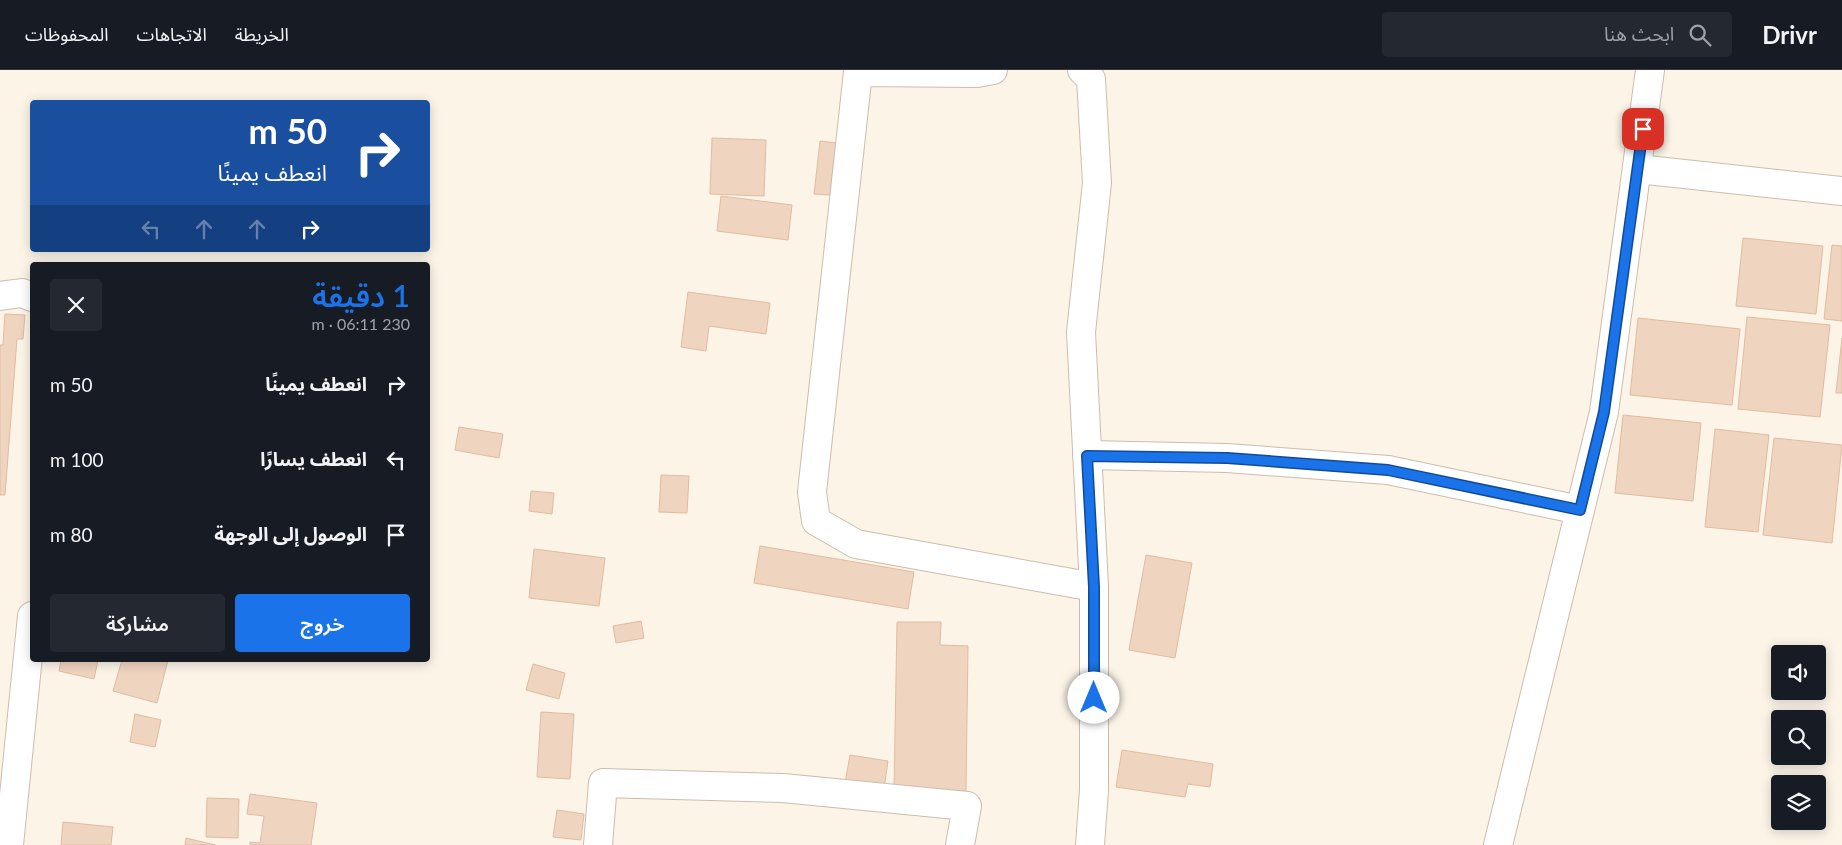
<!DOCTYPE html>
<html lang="ar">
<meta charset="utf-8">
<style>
:root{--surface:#171b24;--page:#242831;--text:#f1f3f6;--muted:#9ea1a6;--line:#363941;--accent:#1a73e8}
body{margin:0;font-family:Lato,"Noto Sans Arabic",sans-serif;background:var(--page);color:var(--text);direction:rtl;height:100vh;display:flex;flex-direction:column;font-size:19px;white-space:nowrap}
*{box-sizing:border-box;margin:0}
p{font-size:16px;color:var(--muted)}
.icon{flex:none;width:28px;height:28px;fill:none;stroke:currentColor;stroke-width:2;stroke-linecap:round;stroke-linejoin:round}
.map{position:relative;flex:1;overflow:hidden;direction:ltr}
.drawer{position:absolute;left:30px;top:192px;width:400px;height:400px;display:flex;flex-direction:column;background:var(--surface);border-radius:5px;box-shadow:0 2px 12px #0003;direction:rtl}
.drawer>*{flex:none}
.guide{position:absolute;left:30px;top:30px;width:400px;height:152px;border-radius:5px;box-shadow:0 2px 12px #0003;direction:rtl;background:#1a4fa0;color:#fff;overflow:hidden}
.fabs{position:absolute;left:1771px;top:575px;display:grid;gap:10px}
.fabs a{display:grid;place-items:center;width:55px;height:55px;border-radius:5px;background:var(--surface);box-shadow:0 2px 12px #0003;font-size:25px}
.pin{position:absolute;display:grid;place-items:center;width:42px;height:42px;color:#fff;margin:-21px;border-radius:10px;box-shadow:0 2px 8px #0006}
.me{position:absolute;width:55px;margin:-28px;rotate:0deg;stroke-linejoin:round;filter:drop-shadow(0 0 4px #0008)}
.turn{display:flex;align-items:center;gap:18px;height:105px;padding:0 20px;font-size:22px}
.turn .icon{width:65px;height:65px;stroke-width:2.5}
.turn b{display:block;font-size:35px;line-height:42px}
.lanes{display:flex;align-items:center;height:48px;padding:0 20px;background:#0003;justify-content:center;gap:25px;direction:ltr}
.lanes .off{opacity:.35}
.round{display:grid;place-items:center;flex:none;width:52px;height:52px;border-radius:5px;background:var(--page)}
.summary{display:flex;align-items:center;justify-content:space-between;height:85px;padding:0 20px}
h1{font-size:30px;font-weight:600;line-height:38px;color:var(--accent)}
.primary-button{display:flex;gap:10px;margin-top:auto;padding:10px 20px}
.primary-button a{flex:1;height:58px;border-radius:5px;background:var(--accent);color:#fff;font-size:20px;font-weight:600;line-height:58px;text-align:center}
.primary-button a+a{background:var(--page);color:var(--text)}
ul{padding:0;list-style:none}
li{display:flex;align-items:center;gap:15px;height:75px;padding:0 20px}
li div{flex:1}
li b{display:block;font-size:19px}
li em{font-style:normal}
header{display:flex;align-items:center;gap:30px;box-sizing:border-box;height:70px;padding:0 25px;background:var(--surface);border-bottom:1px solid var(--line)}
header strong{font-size:24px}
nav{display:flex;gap:28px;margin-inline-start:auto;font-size:18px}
.search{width:350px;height:45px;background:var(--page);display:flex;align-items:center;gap:12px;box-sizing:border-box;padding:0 18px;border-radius:5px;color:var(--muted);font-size:19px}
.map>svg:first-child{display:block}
.building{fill:#efd4c0;stroke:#e1bba1}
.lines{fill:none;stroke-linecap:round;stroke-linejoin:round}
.minor-casing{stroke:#cdbcad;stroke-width:30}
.minor{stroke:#fff;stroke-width:28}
.route-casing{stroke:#114b97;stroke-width:12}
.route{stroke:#1a73e8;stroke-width:9}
</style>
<header>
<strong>Drivr</strong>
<div class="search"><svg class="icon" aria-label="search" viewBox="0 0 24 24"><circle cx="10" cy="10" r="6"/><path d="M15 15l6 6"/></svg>ابحث هنا</div>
<nav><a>الخريطة</a><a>الاتجاهات</a><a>المحفوظات</a></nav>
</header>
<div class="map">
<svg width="1842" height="775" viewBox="0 0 1842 775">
<rect width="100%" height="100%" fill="#fbf4e7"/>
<g class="building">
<path d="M 712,68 L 766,70 L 764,126 L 710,124 Z"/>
<path d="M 820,71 L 836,73 L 830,125 L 814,124 Z"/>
<path d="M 721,126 L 792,135 L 788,170 L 717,161 Z"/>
<path d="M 1743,168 L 1823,176 L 1816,244 L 1736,236 Z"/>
<path d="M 1832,175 L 1842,176 L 1842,251 L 1824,249 Z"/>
<path d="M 688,222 L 770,233 L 766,264 L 709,256 L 706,281 L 681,277 Z"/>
<path d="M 5,244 L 25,245 L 23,269 L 17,269 L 5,425 L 0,425 L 0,275 L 3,275 Z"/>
<path d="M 1747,247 L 1830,255 L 1820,347 L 1738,339 Z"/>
<path d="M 1638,248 L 1740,259 L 1732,335 L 1630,325 Z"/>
<path d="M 1842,268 L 1842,323 L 1836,323 Z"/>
<path d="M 1623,345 L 1701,353 L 1693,431 L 1615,423 Z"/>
<path d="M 459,357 L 503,364 L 499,388 L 455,380 Z"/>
<path d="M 1715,359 L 1769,365 L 1758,462 L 1705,457 Z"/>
<path d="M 1774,368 L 1842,375 L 1832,473 L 1763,465 Z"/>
<path d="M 661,405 L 689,406 L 687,443 L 659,442 Z"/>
<path d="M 531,421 L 554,423 L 552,444 L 529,441 Z"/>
<path d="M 760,476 L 914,502 L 908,539 L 754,513 Z"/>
<path d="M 534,479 L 605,488 L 599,536 L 529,528 Z"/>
<path d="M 1146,485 L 1192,493 L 1175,588 L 1129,580 Z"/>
<path d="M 641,551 L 644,568 L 616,573 L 613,556 Z"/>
<path d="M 897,552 L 941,552 L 940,575 L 968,576 L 966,721 L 894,720 Z"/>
<path d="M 61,590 L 98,590 L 94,609 L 59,601 Z"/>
<path d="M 122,590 L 168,590 L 157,633 L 113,621 Z"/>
<path d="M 533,594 L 565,603 L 559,629 L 526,620 Z"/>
<path d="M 541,642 L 574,644 L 570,709 L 537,707 Z"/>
<path d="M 135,644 L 161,650 L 155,677 L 130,672 Z"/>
<path d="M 1122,680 L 1213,694 L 1210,717 L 1188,714 L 1185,727 L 1116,717 Z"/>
<path d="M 850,685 L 888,691 L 884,719 L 845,713 Z"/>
<path d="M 250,724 L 317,733 L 311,775 L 250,775 L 250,772 L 260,773 L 264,746 L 247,744 Z"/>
<path d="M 207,728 L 239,729 L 238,768 L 206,767 Z"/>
<path d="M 557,740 L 584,744 L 581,770 L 553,767 Z"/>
<path d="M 63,752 L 113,757 L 111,775 L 61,775 Z"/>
<path d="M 186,768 L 215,775 L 185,775 Z"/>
</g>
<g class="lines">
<g class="minor-casing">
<g id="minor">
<path d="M 993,0 L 977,3 L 858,2 L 812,422 L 816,451 L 856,474 L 1094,517"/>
<path d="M 1082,0 L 1091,9 L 1097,113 L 1081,262 L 1094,517 L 1094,720 L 1090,775"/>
<path d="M 1638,99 L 1842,121"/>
<path d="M 0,226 L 22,223 L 32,227"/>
<path d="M 1087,385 L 1227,388 L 1388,400 L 1580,440"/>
<path d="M 9,775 L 32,546"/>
<path d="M 598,775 L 603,713 L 783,718 L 967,736 L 960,775"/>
<path d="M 1498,775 L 1604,342 L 1650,0"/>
</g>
</g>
<use href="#minor" class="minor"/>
</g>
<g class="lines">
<g class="route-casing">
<path id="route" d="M 1094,628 L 1094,517 L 1087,386 L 1227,388 L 1388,400 L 1580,440 L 1604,342 L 1643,59"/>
</g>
<use href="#route" class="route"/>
</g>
</svg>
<div class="fabs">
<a><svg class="icon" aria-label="sound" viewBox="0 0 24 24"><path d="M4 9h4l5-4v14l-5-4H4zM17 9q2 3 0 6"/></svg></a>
<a><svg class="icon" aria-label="search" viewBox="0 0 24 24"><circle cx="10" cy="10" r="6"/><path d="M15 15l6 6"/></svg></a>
<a><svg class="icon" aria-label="layers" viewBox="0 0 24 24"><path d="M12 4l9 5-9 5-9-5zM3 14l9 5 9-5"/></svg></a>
</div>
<div class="pin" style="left:1643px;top:59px;background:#d93025"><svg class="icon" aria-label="arrive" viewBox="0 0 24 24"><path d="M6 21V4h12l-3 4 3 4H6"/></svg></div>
<svg class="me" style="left:1094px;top:628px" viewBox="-20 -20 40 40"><circle r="19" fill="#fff"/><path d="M0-13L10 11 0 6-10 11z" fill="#1a73e8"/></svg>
<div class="guide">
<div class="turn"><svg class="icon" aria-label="right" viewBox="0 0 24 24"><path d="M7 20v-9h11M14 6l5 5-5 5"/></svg><div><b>50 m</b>انعطف يمينًا</div></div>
<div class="lanes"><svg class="icon off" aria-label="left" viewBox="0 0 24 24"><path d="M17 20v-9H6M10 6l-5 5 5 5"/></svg><svg class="icon off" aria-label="ahead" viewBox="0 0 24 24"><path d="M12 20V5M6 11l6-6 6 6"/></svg><svg class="icon off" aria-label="ahead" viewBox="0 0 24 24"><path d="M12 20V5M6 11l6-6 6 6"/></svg><svg class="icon" aria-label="right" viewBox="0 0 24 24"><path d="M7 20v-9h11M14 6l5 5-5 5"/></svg></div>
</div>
<section class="drawer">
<div class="summary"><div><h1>1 دقيقة</h1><p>230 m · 06:11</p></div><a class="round"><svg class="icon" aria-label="close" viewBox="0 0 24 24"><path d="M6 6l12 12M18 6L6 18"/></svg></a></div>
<ul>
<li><svg class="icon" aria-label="right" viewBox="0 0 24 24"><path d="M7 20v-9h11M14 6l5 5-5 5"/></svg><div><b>انعطف يمينًا</b></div><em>50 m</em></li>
<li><svg class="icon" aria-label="left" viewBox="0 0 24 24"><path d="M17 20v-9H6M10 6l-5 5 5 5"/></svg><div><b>انعطف يسارًا</b></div><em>100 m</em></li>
<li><svg class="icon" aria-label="arrive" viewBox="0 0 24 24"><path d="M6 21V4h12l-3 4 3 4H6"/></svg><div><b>الوصول إلى الوجهة</b></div><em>80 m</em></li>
</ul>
<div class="primary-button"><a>خروج</a><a>مشاركة</a></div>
</section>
</div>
